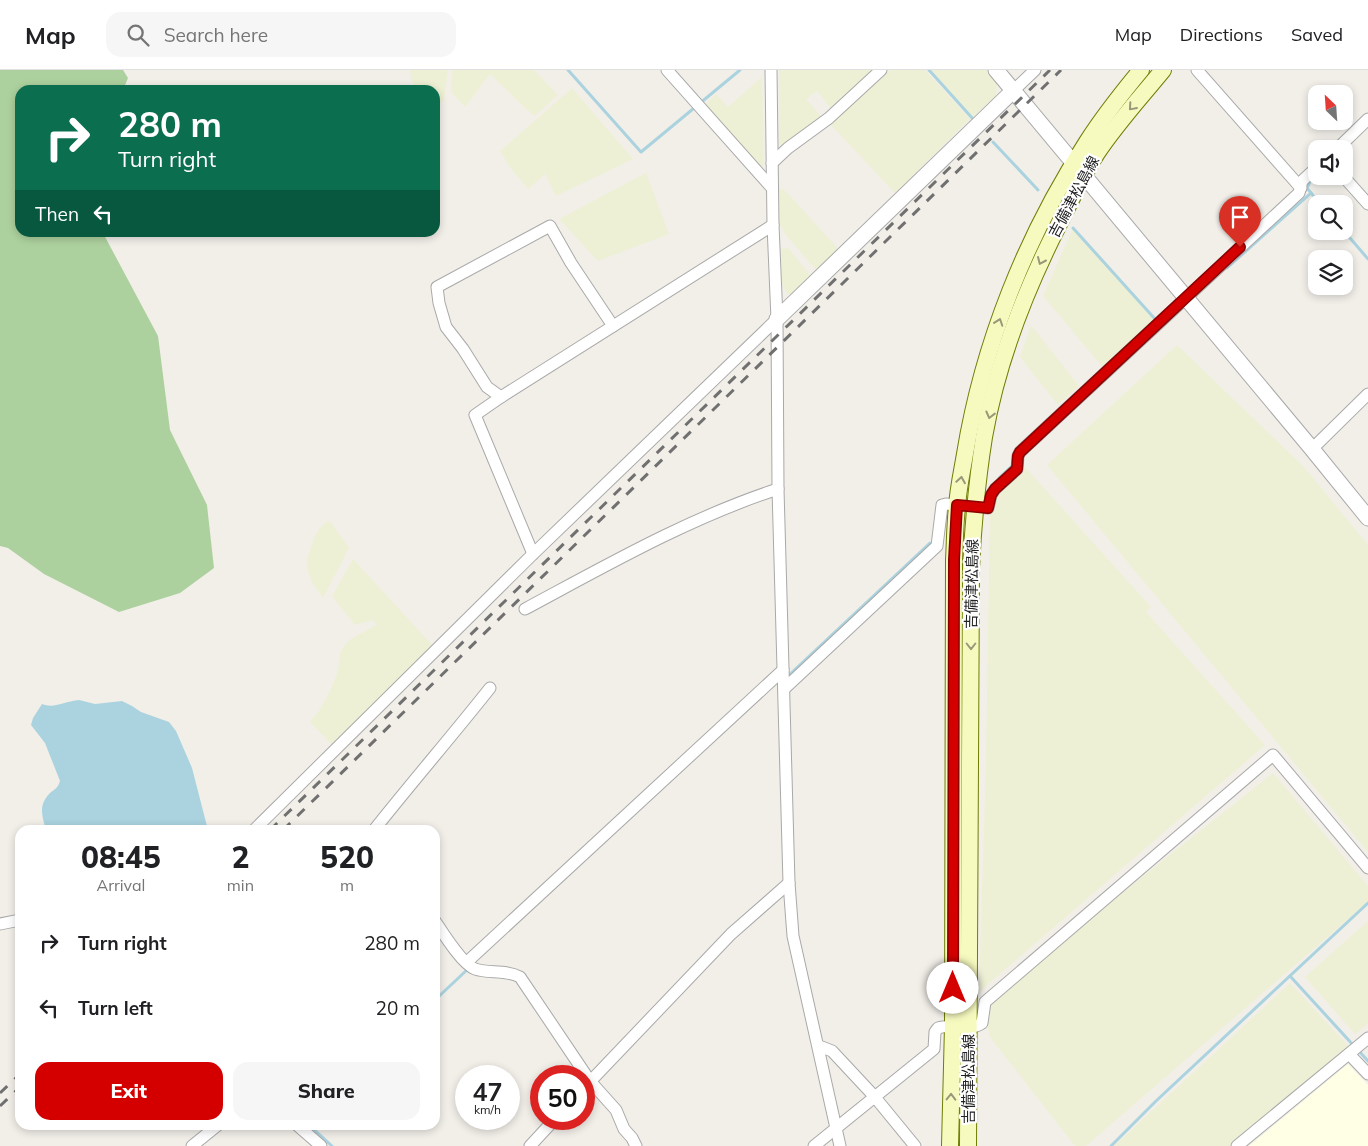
<!DOCTYPE html>
<meta charset="utf-8">
<style>
:root{--surface:#fff;--page:#f6f6f6;--text:#202124;--muted:#757577;--line:#e0e0e0;--accent:#d40000}
body{margin:0;font-family:Mulish,"Noto Sans JP",sans-serif;background:var(--page);color:var(--text);height:100vh;display:flex;flex-direction:column;font-size:19px;white-space:nowrap}
*{box-sizing:border-box;margin:0}
p{font-size:16px;color:var(--muted)}
.icon{flex:none;width:28px;height:28px;fill:none;stroke:currentColor;stroke-width:2;stroke-linecap:round;stroke-linejoin:round}
.map{position:relative;flex:1;overflow:hidden}
.side{position:absolute;left:15px;top:755px;width:425px;height:305px;display:flex;flex-direction:column;background:var(--surface);border-radius:15px;box-shadow:0 2px 8px #0003}
.side>*{flex:none}
.guide{position:absolute;left:15px;top:15px;width:425px;height:152px;border-radius:15px;box-shadow:0 2px 8px #0003;background:#0b6e4f;color:#fff;overflow:hidden}
.needle{width:32px;rotate:335deg}
.controls{position:absolute;left:1308px;top:15px;display:grid;gap:10px}
.controls a{display:grid;place-items:center;width:45px;height:45px;border-radius:10px;background:var(--surface);box-shadow:0 2px 8px #0003;font-size:25px}
.speed{position:absolute;left:455px;top:995px;display:flex;gap:10px;font-size:25px;font-weight:700;text-align:center}
.speed>*{display:grid;place-content:center;width:65px;height:65px;border-radius:50%;background:var(--surface);box-shadow:0 2px 8px #0003;line-height:1}
.speed small{font-size:12px;font-weight:400}
.speed .limit{border:8px solid #d22;background:#fff;color:#111}
.pin{position:absolute;display:grid;place-items:center;width:42px;height:42px;color:#fff;margin:-51px -21px;border-radius:50% 50% 50% 0;rotate:-45deg;box-shadow:0 0 5px #0007}
.pin .icon{rotate:45deg}
.me{position:absolute;width:55px;margin:-28px;rotate:0deg;stroke-linejoin:round;filter:drop-shadow(0 0 4px #0008)}
.turn{display:flex;align-items:center;gap:18px;height:105px;padding:0 20px;font-size:22px}
.turn .icon{width:65px;height:65px;stroke-width:2.5}
.turn b{display:block;font-size:35px;line-height:42px}
.then{display:flex;align-items:center;height:48px;padding:0 20px;background:#0003;gap:10px;font-size:19px}
.eta{display:flex;justify-content:space-evenly;align-items:center;height:85px;text-align:center}
.eta b{font-size:30px;font-weight:800;line-height:35px}
.button{display:flex;gap:10px;margin-top:auto;padding:10px 20px}
.button a{flex:1;height:58px;border-radius:15px;background:var(--accent);color:#fff;font-size:20px;font-weight:800;line-height:58px;text-align:center}
.button a+a{background:var(--page);color:var(--text)}
ul{padding:0;list-style:none}
li{display:flex;align-items:center;gap:15px;height:65px;padding:0 20px}
li div{flex:1}
li b{display:block;font-size:19px}
li em{font-style:normal}
header{display:flex;align-items:center;gap:30px;box-sizing:border-box;height:70px;padding:0 25px;background:var(--surface);border-bottom:1px solid var(--line)}
header strong{font-size:24px}
nav{display:flex;gap:28px;margin-inline-start:auto;font-size:18px}
.search{width:350px;height:45px;background:var(--page);display:flex;align-items:center;gap:12px;box-sizing:border-box;padding:0 18px;border-radius:15px;color:var(--muted);font-size:19px}
.map>svg:first-child{display:block}
.education{fill:#ffffe5}
.farmland{fill:#eef0d5}
.forest{fill:#add19e}
.water{fill:#aad3df}
.lines{fill:none;stroke-linecap:round;stroke-linejoin:round}
.stream{stroke:#aad3df;stroke-width:3}
.minor-casing{stroke:#a9a9a9;stroke-width:13}
.tertiary-casing{stroke:#a9a9a9;stroke-width:17}
.secondary-casing{stroke:#707d05;stroke-width:18}
.minor{stroke:#fff;stroke-width:11}
.tertiary{stroke:#fff;stroke-width:15}
.secondary{stroke:#f7fabf;stroke-width:16}
.rail{stroke:#707070;stroke-width:3;stroke-dasharray:10 10;stroke-linecap:butt}
.oneway{stroke:#979978}
.route-casing{stroke:#8a0000;stroke-width:12}
.route{stroke:#d40000;stroke-width:9}
.labels{text-anchor:middle;stroke-width:4.5;stroke-linejoin:round;paint-order:stroke}
.street-label{font-size:15px;fill:#222;stroke:#fff}
</style>
<header>
<strong>Map</strong>
<div class="search"><svg class="icon" aria-label="search" viewBox="0 0 24 24"><circle cx="10" cy="10" r="6"/><path d="M15 15l6 6"/></svg>Search here</div>
<nav><a>Map</a><a>Directions</a><a>Saved</a></nav>
</header>
<div class="map">
<svg width="1368" height="1076" viewBox="0 0 1368 1076">
<rect width="100%" height="100%" fill="#f2efe9"/>
<path class="education" d="M 1348,994 L 1368,1015 L 1368,1076 L 1249,1076 Z"/>
<g class="farmland">
<path d="M 410,0 L 448,0 L 444,31 L 435,34 L 435,20 L 417,20 L 411,8 Z"/>
<path d="M 452,0 L 534,0 L 558,25 L 535,46 L 525,38 L 490,4 L 465,37 L 451,22 Z"/>
<path d="M 779,0 L 877,0 L 832,40 L 817,21 L 806,29 L 822,47 L 782,77 L 779,73 Z"/>
<path d="M 890,0 L 925,0 L 970,49 L 895,123 L 830,54 Z"/>
<path d="M 931,0 L 987,0 L 997,11 L 996,26 L 973,47 Z"/>
<path d="M 762,7 L 764,95 L 760,97 L 705,35 L 716,24 L 728,37 Z"/>
<path d="M 572,18 L 633,89 L 556,126 L 545,104 L 528,119 L 512,100 L 500,81 Z"/>
<path d="M 646,103 L 669,164 L 598,191 L 559,149 Z"/>
<path d="M 779,118 L 784,120 L 792,128 L 839,180 L 817,201 L 785,164 L 779,153 Z"/>
<path d="M 1073,158 L 1155,249 L 1106,301 L 1043,226 Z"/>
<path d="M 788,178 L 812,207 L 795,225 L 787,224 L 782,214 L 781,179 Z"/>
<path d="M 1031,255 L 1079,316 L 1058,335 L 1020,287 Z"/>
<path d="M 1177,275 L 1304,397 L 1368,475 L 1368,782 L 1047,395 Z"/>
<path d="M 1018,396 L 1026,398 L 1151,537 L 1146,542 L 1265,675 L 979,922 L 986,688 L 990,435 Z"/>
<path d="M 328,451 L 331,452 L 349,478 L 323,528 L 313,514 L 308,502 L 307,489 L 314,468 L 320,458 Z"/>
<path d="M 353,489 L 435,578 L 334,677 L 310,652 L 319,641 L 331,619 L 338,601 L 340,583 L 343,577 L 351,569 L 376,555 L 373,550 L 355,555 L 332,526 Z"/>
<path d="M 1273,703 L 1368,816 L 1368,832 L 1086,1076 L 1075,1076 L 989,966 L 985,932 Z"/>
<path d="M 1368,851 L 1368,954 L 1355,964 L 1305,907 Z"/>
<path d="M 1290,913 L 1350,978 L 1231,1076 L 1114,1076 Z"/>
</g>
<path class="forest" d="M 0,0 L 123,0 L 128,8 L 123,20 L 20,20 L 20,162 L 103,163 L 158,266 L 170,360 L 207,435 L 214,498 L 180,523 L 119,542 L 44,504 L 8,478 L 0,476 Z"/>
<path class="water" d="M 79,630 L 95,634 L 122,631 L 132,636 L 141,642 L 169,652 L 176,661 L 192,698 L 208,760 L 46,760 C 42,746 38,735 50,723 C 55,719 58,718 60,711 L 45,673 L 31,655 L 33,648 L 42,634 C 54,639 66,631 79,630 Z"/>
<g class="lines">
<g class="stream">
<path d="M 568,0 L 641,82 L 740,0"/>
<path d="M 929,0 L 973,49"/>
<path d="M 993,72 L 1038,120"/>
<path d="M 1316,106 L 1311,110 L 1307,118 L 1320,134"/>
<path d="M 1073,158 L 1155,249"/>
<path d="M 1344,161 L 1368,189"/>
<path d="M 1227,198 L 1311,123"/>
<path d="M 999,408 L 1015,393"/>
<path d="M 787,607 L 930,473"/>
<path d="M 1290,906 L 1354,976"/>
<path d="M 435,930 L 469,898"/>
<path d="M 1358,980 L 1368,991"/>
<path d="M 309,1055 L 332,1076"/>
<path d="M 1111,1076 L 1156,1031 L 1368,833"/>
</g>
<g class="minor-casing">
<g id="minor">
<path d="M 667,0 L 772,118"/>
<path d="M 771,0 L 773,155 L 777,249 L 778,419 L 789,813 L 793,866 L 840,1076"/>
<path d="M 1197,0 L 1301,118"/>
<path d="M 1013,21 L 1035,0"/>
<path d="M 1337,79 L 1368,49"/>
<path d="M 772,93 L 788,78 L 829,48 L 881,0"/>
<path d="M 1343,106 L 1368,134"/>
<path d="M 501,327 L 487,317 L 463,279 L 446,257 L 439,233 L 437,217 L 550,156 L 571,193 L 613,256"/>
<path d="M 1312,379 L 1368,324"/>
<path d="M 533,484 L 475,345 L 501,327 L 773,155"/>
<path d="M 525,539 C 607,495 689,448 778,419"/>
<path d="M 784,619 L 937,476 L 942,435 L 946,434 L 988,438 L 991,425 L 995,419 L 1017,399 L 1018,386 L 1020,382 L 1299,123 L 1302,111 L 1316,98"/>
<path d="M 254,760 L 533,484 L 777,249"/>
<path d="M 374,760 C 412,712 452,666 490,618"/>
<path d="M 435,851 C 443,863 462,894 475,899 C 489,904 505,899 520,907 L 590,1011 L 616,1040 L 624,1059 L 632,1068 L 636,1076"/>
<path d="M 0,854 L 20,850"/>
<path d="M 467,892 L 783,600"/>
<path d="M 819,976 L 832,981 L 874,1026 L 915,1076"/>
<path d="M 1349,984 L 1368,1004"/>
<path d="M 584,1018 L 731,864 L 789,813"/>
<path d="M 297,1055 L 321,1076"/>
<path d="M 192,1076 L 218,1055"/>
<path d="M 530,1076 L 555,1049"/>
<path d="M 814,1076 L 934,979 L 935,962 L 938,958 C 952,953 970,962 982,953 L 985,932 L 1273,685 L 1368,798"/>
<path d="M 1237,1076 L 1368,968"/>
</g>
</g>
<g class="tertiary-casing">
<g id="tertiary">
<path d="M 996,0 L 1312,379 L 1368,448"/>
<path d="M 777,249 L 1013,21"/>
</g>
</g>
<g class="secondary-casing">
<g id="secondary">
<path d="M 950,1076 L 953,956 L 954,490 C 955,472 955,454 957,437 C 958,419 962,402 965,384 C 983,274 1026,166 1087,72 C 1103,47 1122,23 1141,0"/>
<path d="M 968,1076 L 971,499 C 973,455 977,411 984,367 C 997,293 1024,223 1058,156 C 1070,132 1082,106 1097,83 C 1117,53 1141,27 1163,0"/>
</g>
</g>
<use href="#minor" class="minor"/>
<use href="#tertiary" class="tertiary"/>
<use href="#secondary" class="secondary"/>
<g class="rail">
<path d="M 270,760 L 1050,0"/>
<path d="M 283,760 L 1061,0"/>
<path d="M 0,1023 L 20,1004"/>
<path d="M 0,1036 L 20,1017"/>
</g>
</g>
<defs><path id="oneway-chevron" d="M-2-3.5L2.5 0L-2 3.5" fill="none" stroke-width="1.6" stroke-linecap="round" stroke-linejoin="round" transform="scale(1.25)"/></defs>
<g class="oneway">
<use href="#oneway-chevron" transform="translate(1132 37) rotate(131)"/>
<use href="#oneway-chevron" transform="translate(1041 191) rotate(114)"/>
<use href="#oneway-chevron" transform="translate(999 252) rotate(-71)"/>
<use href="#oneway-chevron" transform="translate(990 345) rotate(104)"/>
<use href="#oneway-chevron" transform="translate(961 410) rotate(-81)"/>
<use href="#oneway-chevron" transform="translate(971 576) rotate(90)"/>
<use href="#oneway-chevron" transform="translate(951 1027) rotate(-89)"/>
</g>
<g class="lines">
<g class="route-casing">
<path id="route" d="M 953,918 L 954,490 L 957,435 L 988,438 L 991,425 L 995,419 L 1017,399 L 1018,386 L 1020,382 L 1240,177"/>
</g>
<use href="#route" class="route"/>
</g>
<g class="labels">
<g class="street-label">
<text transform="translate(1074 127) rotate(-62)" y="5">吉備津松島線</text>
<text transform="translate(972 514) rotate(-89)" y="5">吉備津松島線</text>
<text transform="translate(969 1009) rotate(-90)" y="5">吉備津松島線</text>
</g>
</g>
</svg>
<div class="controls">
<a><svg class="needle" viewBox="-14 -14 28 28"><path d="M0-13l5 13h-10z" fill="#e53935"/><path d="M0 13l5-13h-10z" fill="#757577"/></svg></a>
<a><svg class="icon" aria-label="sound" viewBox="0 0 24 24"><path d="M4 9h4l5-4v14l-5-4H4zM17 9q2 3 0 6"/></svg></a>
<a><svg class="icon" aria-label="search" viewBox="0 0 24 24"><circle cx="10" cy="10" r="6"/><path d="M15 15l6 6"/></svg></a>
<a><svg class="icon" aria-label="layers" viewBox="0 0 24 24"><path d="M12 4l9 5-9 5-9-5zM3 14l9 5 9-5"/></svg></a>
</div>
<div class="speed"><div>47<small>km/h</small></div><div class="limit">50</div></div>
<div class="pin" style="left:1240px;top:177px;background:#d93025"><svg class="icon" aria-label="arrive" viewBox="0 0 24 24"><path d="M6 21V4h12l-3 4 3 4H6"/></svg></div>
<svg class="me" style="left:953px;top:918px" viewBox="-20 -20 40 40"><circle r="19" fill="#fff"/><path d="M0-13L10 11 0 6-10 11z" fill="#d40000"/></svg>
<div class="guide">
<div class="turn"><svg class="icon" aria-label="right" viewBox="0 0 24 24"><path d="M7 20v-9h11M14 6l5 5-5 5"/></svg><div><b>280 m</b>Turn right</div></div>
<div class="then">Then<svg class="icon" aria-label="left" viewBox="0 0 24 24"><path d="M17 20v-9H6M10 6l-5 5 5 5"/></svg></div>
</div>
<section class="side">
<div class="eta">
<div><b>08:45</b><p>Arrival</p></div>
<div><b>2</b><p>min</p></div>
<div><b>520</b><p>m</p></div>
</div>
<ul>
<li><svg class="icon" aria-label="right" viewBox="0 0 24 24"><path d="M7 20v-9h11M14 6l5 5-5 5"/></svg><div><b>Turn right</b></div><em>280 m</em></li>
<li><svg class="icon" aria-label="left" viewBox="0 0 24 24"><path d="M17 20v-9H6M10 6l-5 5 5 5"/></svg><div><b>Turn left</b></div><em>20 m</em></li>
</ul>
<div class="button"><a>Exit</a><a>Share</a></div>
</section>
</div>
